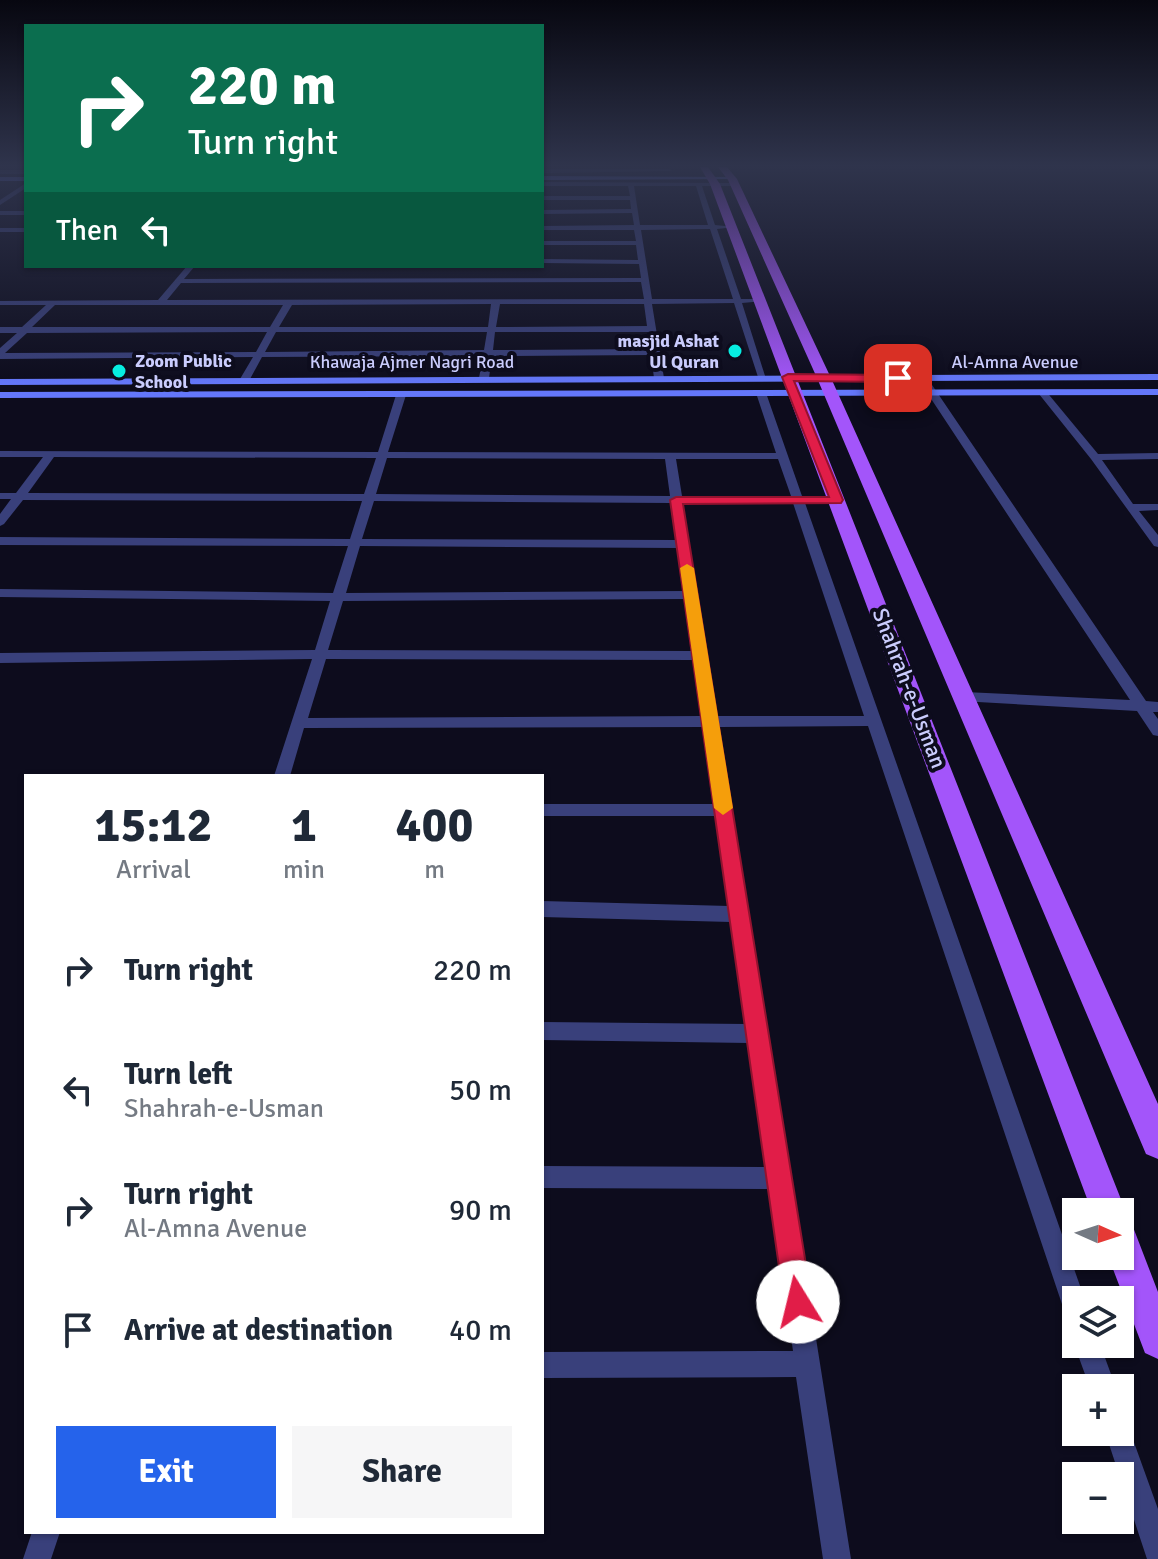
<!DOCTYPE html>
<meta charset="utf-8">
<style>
:root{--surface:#fff;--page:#f6f6f7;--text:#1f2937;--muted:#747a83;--accent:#2563eb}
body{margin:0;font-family:Signika,sans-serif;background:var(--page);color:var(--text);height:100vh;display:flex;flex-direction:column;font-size:30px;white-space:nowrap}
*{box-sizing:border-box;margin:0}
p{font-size:26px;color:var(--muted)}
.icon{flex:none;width:44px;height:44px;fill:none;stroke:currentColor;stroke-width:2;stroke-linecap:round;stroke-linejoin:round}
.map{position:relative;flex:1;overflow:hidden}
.side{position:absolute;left:24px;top:774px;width:520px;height:760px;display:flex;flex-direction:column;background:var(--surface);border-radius:0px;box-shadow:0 2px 6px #0004}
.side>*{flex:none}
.banner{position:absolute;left:24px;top:24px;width:520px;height:244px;border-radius:0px;box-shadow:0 2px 6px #0004;background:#0b6e4f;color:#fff;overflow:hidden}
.needle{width:52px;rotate:93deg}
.controls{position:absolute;left:1062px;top:1198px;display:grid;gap:16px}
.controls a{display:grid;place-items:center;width:72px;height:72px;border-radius:0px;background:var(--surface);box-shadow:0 2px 6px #0004;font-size:40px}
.pin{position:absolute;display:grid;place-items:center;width:68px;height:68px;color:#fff;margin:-34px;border-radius:16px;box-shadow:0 4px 12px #0006}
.me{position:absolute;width:88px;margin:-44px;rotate:351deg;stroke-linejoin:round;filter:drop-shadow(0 0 6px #0008)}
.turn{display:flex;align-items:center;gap:28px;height:168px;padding:0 32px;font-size:36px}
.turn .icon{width:104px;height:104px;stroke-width:2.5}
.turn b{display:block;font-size:56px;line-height:68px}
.then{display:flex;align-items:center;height:76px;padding:0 32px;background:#0003;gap:16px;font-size:30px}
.eta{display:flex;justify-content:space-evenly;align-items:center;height:136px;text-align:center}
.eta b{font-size:48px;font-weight:800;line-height:56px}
.button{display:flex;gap:16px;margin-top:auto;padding:16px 32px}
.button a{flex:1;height:92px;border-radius:0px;background:var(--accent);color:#fff;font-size:32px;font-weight:800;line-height:92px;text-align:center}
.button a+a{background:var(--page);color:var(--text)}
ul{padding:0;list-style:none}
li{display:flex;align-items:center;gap:24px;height:120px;padding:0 32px}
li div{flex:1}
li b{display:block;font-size:30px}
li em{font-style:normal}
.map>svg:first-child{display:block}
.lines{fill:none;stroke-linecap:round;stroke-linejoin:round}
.street{fill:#39407b;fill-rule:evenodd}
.secondary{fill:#6477fa;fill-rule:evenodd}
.primary{fill:#a355fa;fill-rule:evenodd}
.route{fill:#e11d48;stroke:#92132f;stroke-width:2}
.slow{fill:#f59e0b}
.poi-dot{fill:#07ede1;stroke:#0d0c1d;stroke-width:3}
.labels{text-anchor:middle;stroke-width:8;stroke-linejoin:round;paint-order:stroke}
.far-poi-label{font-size:18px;font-weight:bold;fill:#caccfd;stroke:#0d0c1d;text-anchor:end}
.far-street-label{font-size:18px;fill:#caccfd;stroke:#0d0c1d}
.street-label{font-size:22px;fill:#caccfd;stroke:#0d0c1d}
</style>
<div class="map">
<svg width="1158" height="1559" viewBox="0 0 1158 1559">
<rect width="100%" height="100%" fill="#0d0c1d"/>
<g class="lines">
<g class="street">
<path d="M 542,169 L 669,169 L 672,171 L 542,173 Z"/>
<rect x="0" y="170" width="26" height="4"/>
<path d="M 542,182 L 736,183 L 734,186 L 702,186 L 715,225 L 735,227 L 717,229 L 741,299 L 760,299 L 764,301 L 742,303 L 766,379 L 758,377 L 734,303 L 652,304 L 664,378 L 659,381 L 654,378 L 651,355 L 492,356 L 489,378 L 484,381 L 479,378 L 483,356 L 262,357 L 250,379 L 245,382 L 240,379 L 253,357 L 0,359 L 0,348 L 17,333 L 0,333 L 0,327 L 22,327 L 46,305 L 0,305 L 0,301 L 158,300 L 187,266 L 195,266 L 184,279 L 641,278 L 639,264 L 542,263 L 542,259 L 638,260 L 636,245 L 542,245 L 542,241 L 636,241 L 634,230 L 542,230 L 542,226 L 634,225 L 632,213 L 542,214 L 542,210 L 631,209 L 630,200 L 542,200 L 542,196 L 630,196 L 628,186 L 542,186 ZM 634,186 L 696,186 L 708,225 L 640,225 ZM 710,229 L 733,299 L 652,299 L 641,230 ZM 641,282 L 644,299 L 167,300 L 181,283 ZM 491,304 L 488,327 L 279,327 L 292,305 ZM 500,304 L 644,304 L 647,326 L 496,327 ZM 55,305 L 283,305 L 270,327 L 32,327 ZM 267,332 L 256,352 L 5,353 L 27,333 ZM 276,332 L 487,332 L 484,350 L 265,352 ZM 495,332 L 648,332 L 650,349 L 493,350 Z"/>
<path d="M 26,183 L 26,188 L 0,205 L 0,200 Z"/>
<rect x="0" y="211" width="26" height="4"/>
<rect x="0" y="228" width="26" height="4"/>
<path d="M 923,376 L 928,379 L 1146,701 L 1158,702 L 1158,712 L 1153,712 L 1158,719 L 1158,736 L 1153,735 L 1137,711 L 960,701 L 958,697 L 965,692 L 1130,700 L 918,379 Z"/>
<path d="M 761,390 L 766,393 L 802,496 L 837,497 L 843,500 L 837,503 L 805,503 L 1085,1300 L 1076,1300 L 1076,1322 L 1067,1319 L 868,726 L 719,727 L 851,1559 L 823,1559 L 796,1377 L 542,1378 L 542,1352 L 793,1351 L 770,1189 L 542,1188 L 542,1166 L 766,1167 L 749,1043 L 542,1040 L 542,1022 L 746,1024 L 731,922 L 542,917 L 542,901 L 729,906 L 716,816 L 542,816 L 542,804 L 714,804 L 703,727 L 304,728 L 290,776 L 274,776 L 312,659 L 0,663 L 0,653 L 315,650 L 330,601 L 0,597 L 0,589 L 333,593 L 348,546 L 0,545 L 0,537 L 350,539 L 362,501 L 23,500 L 4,524 L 0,526 L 0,514 L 11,499 L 0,499 L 0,493 L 16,493 L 43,457 L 0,457 L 0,451 L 378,452 L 396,395 L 401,392 L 406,395 L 388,452 L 776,453 L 756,393 ZM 54,457 L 376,458 L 364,494 L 28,493 ZM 387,458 L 665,459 L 670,496 L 376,494 ZM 676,459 L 778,459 L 791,496 L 682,496 ZM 374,501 L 671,503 L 677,540 L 362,539 ZM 683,503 L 793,503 L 864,716 L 717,716 ZM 360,546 L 678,548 L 684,591 L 346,593 ZM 685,599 L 693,651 L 328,650 L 343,601 ZM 326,659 L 694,660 L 702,716 L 308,718 Z"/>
<path d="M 1039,390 L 1045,390 L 1098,454 L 1158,453 L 1158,459 L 1102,460 L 1133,504 L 1158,504 L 1158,510 L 1139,511 L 1158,535 L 1158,547 L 1154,546 L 1091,459 L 1039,394 Z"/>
<path d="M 1076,1340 L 1076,1344 L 1100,1344 L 1116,1388 L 1090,1388 L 1074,1344 Z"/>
<path d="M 1120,1419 L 1127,1423 L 1158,1509 L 1158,1559 L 1147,1559 L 1105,1432 L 1120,1432 Z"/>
<path d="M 32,1532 L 60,1532 L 51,1559 L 23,1559 Z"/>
</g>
<g class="secondary">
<path d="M 542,176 L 732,177 L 735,179 L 542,180 Z"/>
<rect x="0" y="177" width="26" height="4"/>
<path d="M 1158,374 L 1158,380 L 0,385 L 0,379 Z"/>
<path d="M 1158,389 L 1158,395 L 0,398 L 0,392 Z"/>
</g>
<g class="primary">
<path d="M 700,167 L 708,167 L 720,184 L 1126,1212 L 1122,1223 L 1133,1227 L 1158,1292 L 1158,1359 L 1145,1353 L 1108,1256 L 1120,1256 L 1120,1212 L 1092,1212 L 710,184 Z"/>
<path d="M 718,167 L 727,167 L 737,179 L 831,378 L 1158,1104 L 1158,1159 L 1146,1154 L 817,378 L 728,180 Z"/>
</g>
</g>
<linearGradient id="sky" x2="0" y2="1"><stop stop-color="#070710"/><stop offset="0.43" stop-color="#2f344c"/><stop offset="1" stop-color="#2f344c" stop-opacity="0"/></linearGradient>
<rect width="1158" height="385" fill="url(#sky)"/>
<path class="route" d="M 788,374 L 898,375 L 904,378 L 898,382 L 794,381 L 843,500 L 841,503 L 683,504 L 812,1302 L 808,1312 L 798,1316 L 788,1312 L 784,1302 L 670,500 L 676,497 L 829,497 L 782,377 Z"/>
<path class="slow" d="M 687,564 L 694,568 L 733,808 L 723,815 L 714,808 L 680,568 Z"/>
<g class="poi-dot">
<circle cx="735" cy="351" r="8"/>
<circle cx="119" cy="371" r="8"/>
</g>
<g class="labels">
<g class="far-poi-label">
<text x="719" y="347">masjid Ashat<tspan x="719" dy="21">Ul Quran</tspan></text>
<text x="135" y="367" text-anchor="start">Zoom Public<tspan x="135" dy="21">School</tspan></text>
</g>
<g class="far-street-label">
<text x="412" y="368">Khawaja Ajmer Nagri Road</text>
<text x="1015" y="368">Al-Amna Avenue</text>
</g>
<g class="street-label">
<text transform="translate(910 688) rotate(69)" y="8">Shahrah-e-Usman</text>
</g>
</g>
</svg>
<div class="controls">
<a><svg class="needle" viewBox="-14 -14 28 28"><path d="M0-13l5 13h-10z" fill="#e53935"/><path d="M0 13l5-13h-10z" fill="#747a83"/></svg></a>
<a><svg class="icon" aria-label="layers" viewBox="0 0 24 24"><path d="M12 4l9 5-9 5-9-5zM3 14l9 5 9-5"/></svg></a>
<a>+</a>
<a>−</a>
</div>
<div class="pin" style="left:898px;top:378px;background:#d93025"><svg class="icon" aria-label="arrive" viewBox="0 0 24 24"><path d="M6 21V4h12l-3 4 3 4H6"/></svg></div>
<svg class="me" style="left:798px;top:1302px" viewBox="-20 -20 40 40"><circle r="19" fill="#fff"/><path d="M0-13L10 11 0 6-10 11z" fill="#e11d48"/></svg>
<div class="banner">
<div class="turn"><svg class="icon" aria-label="right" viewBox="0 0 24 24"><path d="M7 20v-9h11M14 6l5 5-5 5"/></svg><div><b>220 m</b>Turn right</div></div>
<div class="then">Then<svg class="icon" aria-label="left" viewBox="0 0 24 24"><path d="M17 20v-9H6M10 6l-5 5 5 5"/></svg></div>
</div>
<section class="side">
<div class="eta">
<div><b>15:12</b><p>Arrival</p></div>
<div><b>1</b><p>min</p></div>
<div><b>400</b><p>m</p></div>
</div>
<ul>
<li><svg class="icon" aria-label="right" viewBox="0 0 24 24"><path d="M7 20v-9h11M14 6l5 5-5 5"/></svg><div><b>Turn right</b></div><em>220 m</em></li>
<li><svg class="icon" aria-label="left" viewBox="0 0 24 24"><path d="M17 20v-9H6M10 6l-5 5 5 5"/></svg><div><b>Turn left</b><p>Shahrah-e-Usman</p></div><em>50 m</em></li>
<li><svg class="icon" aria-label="right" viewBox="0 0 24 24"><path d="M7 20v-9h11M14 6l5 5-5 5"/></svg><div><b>Turn right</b><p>Al-Amna Avenue</p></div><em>90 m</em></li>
<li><svg class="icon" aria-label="arrive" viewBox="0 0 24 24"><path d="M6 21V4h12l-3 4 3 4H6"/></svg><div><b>Arrive at destination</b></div><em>40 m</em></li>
</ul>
<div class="button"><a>Exit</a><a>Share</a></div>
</section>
</div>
